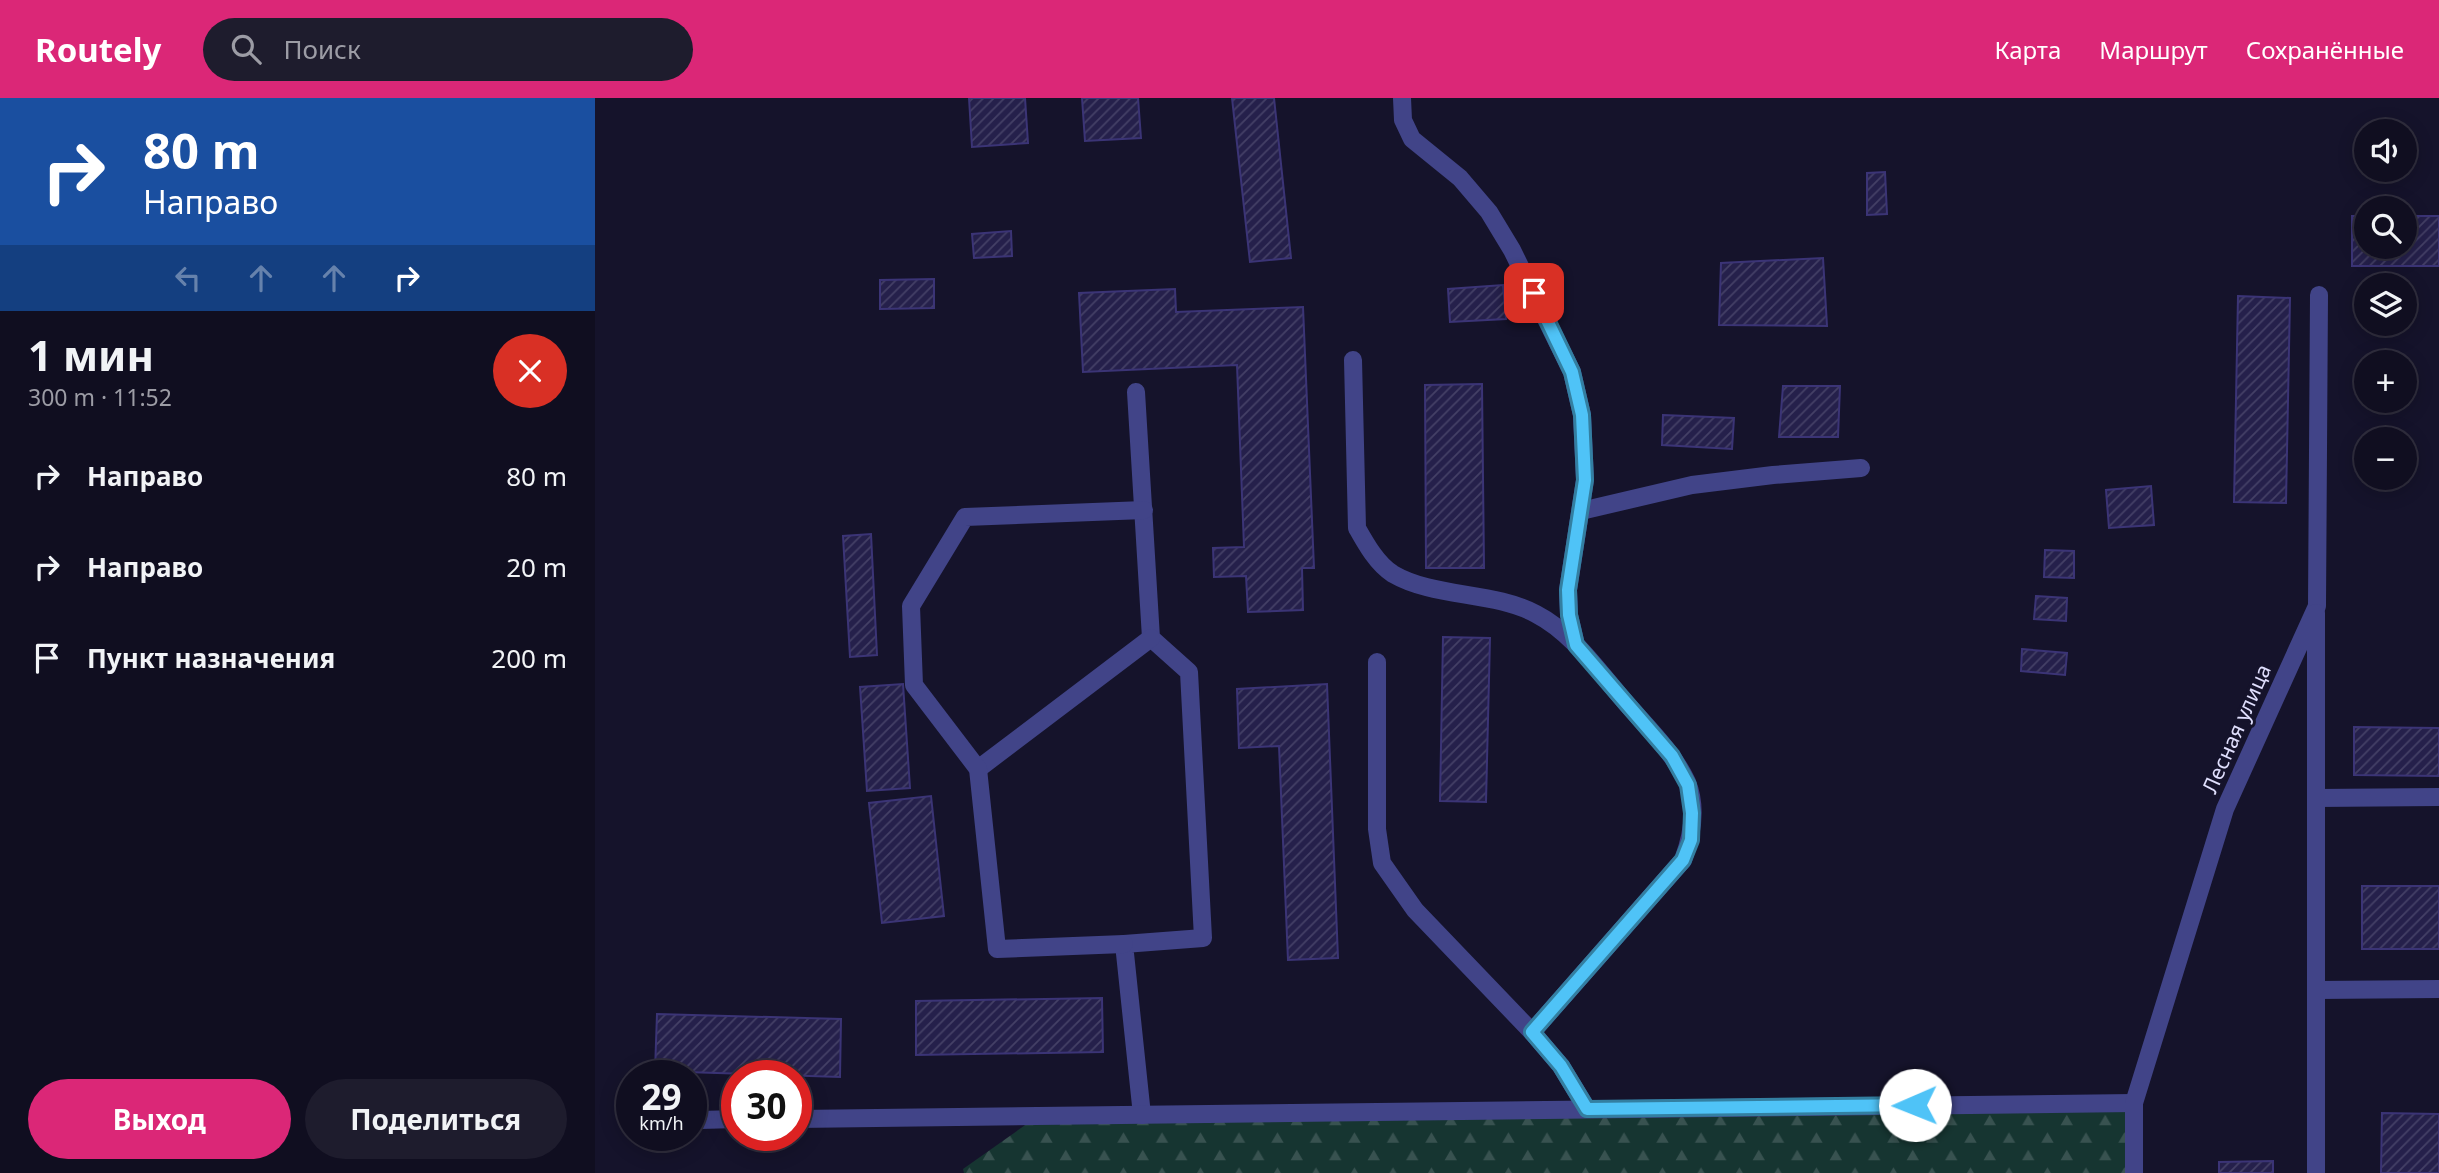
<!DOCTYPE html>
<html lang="ru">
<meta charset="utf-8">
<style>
:root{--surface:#100e20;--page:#1e1c2d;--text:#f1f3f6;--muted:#9c9ca5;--line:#302e3e;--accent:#db2777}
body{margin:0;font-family:"Noto Sans",sans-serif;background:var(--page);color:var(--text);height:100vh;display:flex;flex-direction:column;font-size:26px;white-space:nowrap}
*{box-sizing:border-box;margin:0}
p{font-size:23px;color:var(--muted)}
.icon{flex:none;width:38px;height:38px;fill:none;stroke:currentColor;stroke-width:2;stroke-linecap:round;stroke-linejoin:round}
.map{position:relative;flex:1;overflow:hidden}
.sheet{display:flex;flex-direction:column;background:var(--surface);width:595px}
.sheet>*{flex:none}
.guide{background:#1a4fa0;color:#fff;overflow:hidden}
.tools{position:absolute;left:1759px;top:21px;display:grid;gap:14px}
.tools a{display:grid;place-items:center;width:63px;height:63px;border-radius:50%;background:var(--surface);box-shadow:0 4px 18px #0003,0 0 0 2px var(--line);font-size:35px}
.speed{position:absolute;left:21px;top:962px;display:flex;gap:14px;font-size:35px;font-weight:700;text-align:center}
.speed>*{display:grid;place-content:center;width:91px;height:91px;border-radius:50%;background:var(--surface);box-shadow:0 4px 18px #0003,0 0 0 2px var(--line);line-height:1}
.speed small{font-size:18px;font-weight:400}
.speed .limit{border:10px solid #d22;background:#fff;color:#111}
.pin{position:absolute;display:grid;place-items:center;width:60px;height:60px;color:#fff;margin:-30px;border-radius:14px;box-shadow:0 4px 10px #0006}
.me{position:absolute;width:77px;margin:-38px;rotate:269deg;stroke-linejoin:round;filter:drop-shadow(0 0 5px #0008)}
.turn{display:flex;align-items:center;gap:24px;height:147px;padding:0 28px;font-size:32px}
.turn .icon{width:91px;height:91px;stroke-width:2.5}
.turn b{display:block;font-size:49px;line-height:60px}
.lanes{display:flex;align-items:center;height:66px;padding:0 28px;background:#0003;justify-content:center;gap:35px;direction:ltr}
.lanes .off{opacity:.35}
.round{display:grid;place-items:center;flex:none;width:74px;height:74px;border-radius:37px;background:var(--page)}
.headline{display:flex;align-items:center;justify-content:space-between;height:119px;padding:0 28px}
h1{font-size:42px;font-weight:700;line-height:52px}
.primary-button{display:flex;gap:14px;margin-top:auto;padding:14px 28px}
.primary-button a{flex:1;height:80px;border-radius:42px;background:var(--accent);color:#fff;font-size:28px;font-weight:700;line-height:80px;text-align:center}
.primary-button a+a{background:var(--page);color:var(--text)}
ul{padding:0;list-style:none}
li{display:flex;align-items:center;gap:21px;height:91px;padding:0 28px}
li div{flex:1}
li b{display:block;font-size:26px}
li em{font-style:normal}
header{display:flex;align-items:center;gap:42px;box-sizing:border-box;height:98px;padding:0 35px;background:var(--accent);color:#fff}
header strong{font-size:33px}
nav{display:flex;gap:38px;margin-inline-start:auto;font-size:24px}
.search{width:490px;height:63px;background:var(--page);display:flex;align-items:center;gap:18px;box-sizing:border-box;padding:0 24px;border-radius:38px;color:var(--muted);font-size:26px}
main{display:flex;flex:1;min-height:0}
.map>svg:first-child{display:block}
.forest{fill:url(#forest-firs)}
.building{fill:url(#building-hatch);stroke:#3b3476;stroke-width:2}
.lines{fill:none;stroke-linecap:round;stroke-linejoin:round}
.minor{stroke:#414488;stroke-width:18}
.route-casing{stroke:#337fa1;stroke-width:18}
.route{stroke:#4fc3f7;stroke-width:12}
.labels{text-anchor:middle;stroke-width:6;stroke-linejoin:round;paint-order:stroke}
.street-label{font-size:21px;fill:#e0dffd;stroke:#15132b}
</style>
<header>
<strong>Routely</strong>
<div class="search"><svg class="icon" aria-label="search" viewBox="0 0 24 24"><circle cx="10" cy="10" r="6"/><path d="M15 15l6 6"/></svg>Поиск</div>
<nav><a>Карта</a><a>Маршрут</a><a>Сохранённые</a></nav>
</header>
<main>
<section class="sheet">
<div class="guide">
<div class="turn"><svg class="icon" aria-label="right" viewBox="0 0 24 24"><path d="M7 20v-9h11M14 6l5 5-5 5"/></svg><div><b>80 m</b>Направо</div></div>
<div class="lanes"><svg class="icon off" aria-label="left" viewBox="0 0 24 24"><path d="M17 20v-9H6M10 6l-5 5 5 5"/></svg><svg class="icon off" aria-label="ahead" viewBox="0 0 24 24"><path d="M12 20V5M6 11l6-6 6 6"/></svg><svg class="icon off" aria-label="ahead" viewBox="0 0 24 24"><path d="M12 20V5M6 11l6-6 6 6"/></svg><svg class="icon" aria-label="right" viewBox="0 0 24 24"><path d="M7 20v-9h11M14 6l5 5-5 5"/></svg></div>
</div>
<div class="headline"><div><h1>1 мин</h1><p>300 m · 11:52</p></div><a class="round" style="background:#d93025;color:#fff"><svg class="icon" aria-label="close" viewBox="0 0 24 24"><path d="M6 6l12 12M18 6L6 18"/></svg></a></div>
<ul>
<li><svg class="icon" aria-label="right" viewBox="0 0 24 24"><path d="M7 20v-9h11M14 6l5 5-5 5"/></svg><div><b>Направо</b></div><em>80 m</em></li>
<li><svg class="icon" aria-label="right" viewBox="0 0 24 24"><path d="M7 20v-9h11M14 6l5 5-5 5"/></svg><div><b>Направо</b></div><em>20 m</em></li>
<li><svg class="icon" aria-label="arrive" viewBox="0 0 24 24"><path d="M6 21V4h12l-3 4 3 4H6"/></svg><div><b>Пункт назначения</b></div><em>200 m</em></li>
</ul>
<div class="primary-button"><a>Выход</a><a>Поделиться</a></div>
</section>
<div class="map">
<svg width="1844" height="1075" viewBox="0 0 1844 1075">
<defs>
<pattern id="forest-firs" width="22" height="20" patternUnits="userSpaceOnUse" patternTransform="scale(1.75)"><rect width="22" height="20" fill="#163531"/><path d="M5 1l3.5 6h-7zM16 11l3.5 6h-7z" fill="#385250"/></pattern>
<pattern id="building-hatch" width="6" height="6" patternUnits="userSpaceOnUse" patternTransform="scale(1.75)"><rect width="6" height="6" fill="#25204b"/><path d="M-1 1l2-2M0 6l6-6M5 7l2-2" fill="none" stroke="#444066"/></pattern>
</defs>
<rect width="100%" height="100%" fill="#15132b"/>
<path class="forest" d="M 1539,1005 L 1539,1075 L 369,1075 L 368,1071 L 443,1018 Z"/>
<g class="building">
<path d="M 374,0 L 430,0 L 433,45 L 377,49 Z"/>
<path d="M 487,0 L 543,0 L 546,40 L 490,43 Z"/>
<path d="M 637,0 L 679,0 L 696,160 L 655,164 Z"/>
<path d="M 1290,74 L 1292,116 L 1272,117 L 1272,75 Z"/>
<path d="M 1757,118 L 1771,118 L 1771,149 L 1810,149 L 1810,118 L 1844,118 L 1844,168 L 1757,168 Z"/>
<path d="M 416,133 L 417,158 L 379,160 L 377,136 Z"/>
<path d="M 1228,160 L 1232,228 L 1124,227 L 1126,165 Z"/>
<path d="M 339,181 L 339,210 L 285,211 L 285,182 Z"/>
<path d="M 908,187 L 911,221 L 855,224 L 853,191 Z"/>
<path d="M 580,191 L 581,214 L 708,209 L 719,470 L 707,470 L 708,512 L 653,514 L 651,478 L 619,479 L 618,450 L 649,449 L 642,267 L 488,274 L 484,195 Z"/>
<path d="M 1643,198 L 1695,200 L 1691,405 L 1639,404 Z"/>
<path d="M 887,286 L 889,470 L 831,470 L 830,287 Z"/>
<path d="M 1188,288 L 1245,288 L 1243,339 L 1184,339 Z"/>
<path d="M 1068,317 L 1139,320 L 1137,351 L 1067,347 Z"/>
<path d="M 1556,388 L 1559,427 L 1514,430 L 1511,392 Z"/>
<path d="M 276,436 L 282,557 L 255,559 L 248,438 Z"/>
<path d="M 1450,452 L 1479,453 L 1479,480 L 1449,479 Z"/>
<path d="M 1441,498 L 1472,500 L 1471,523 L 1439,521 Z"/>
<path d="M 848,539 L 895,540 L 891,704 L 845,703 Z"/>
<path d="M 1427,551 L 1472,555 L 1470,577 L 1426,573 Z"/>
<path d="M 308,586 L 315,690 L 272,693 L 265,589 Z"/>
<path d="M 732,586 L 743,860 L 693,862 L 684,648 L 644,650 L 642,591 Z"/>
<path d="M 1759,629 L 1844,630 L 1844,678 L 1759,677 Z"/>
<path d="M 336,698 L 349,818 L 287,825 L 274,705 Z"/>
<rect x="1767" y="788" width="77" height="63"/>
<path d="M 507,900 L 508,954 L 321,957 L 321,903 Z"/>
<path d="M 62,916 L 246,921 L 245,979 L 60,973 Z"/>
<path d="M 1787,1015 L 1844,1016 L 1844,1075 L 1786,1075 Z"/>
<path d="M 1678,1063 L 1678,1075 L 1624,1075 L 1624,1064 Z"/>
</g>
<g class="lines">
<g class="minor">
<path d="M 807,0 L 808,22 L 817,41 L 865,80 L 894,114 L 917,152 L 977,274 L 987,317 L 990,382 L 973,492 L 974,517 L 981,547"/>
<path d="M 758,262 L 762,430 C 771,446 782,466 798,476 C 839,500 898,493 941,516 C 978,535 1004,574 1031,605 C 1053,630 1078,654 1092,684 C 1102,709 1097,738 1088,762 L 937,934"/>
<path d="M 541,294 L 556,540 L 594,574 L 608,840 L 529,846 L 547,1017"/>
<path d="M 986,413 L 1097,387 L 1178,377 L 1266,370"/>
<path d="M 782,564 L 782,731 L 787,765 L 820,812 L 937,934 L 966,968 L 992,1011"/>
<path d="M 383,671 L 556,540"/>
<path d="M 1721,700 L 1844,699"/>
<path d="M 529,846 L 402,851 L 383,671 L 319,587 L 316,508 L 370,419 L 549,412"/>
<path d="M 1721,892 L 1844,891"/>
<path d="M 201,1021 L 1539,1005"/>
<path d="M 105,1022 L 142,1021"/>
<path d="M 1539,1075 L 1539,1005 L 1630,711 L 1722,508 L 1724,197"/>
<path d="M 1721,1075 L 1721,515"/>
</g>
</g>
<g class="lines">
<g class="route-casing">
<path id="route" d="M 939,195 L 977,274 L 987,317 L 990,382 L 973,492 L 974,517 L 981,547 L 1077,658 L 1093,687 L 1097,715 L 1096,742 L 1088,762 L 937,934 L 966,968 L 992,1011 L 1320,1007"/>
</g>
<use href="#route" class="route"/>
</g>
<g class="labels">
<g class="street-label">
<text transform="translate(1642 631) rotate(-66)" y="7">Лесная улица</text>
</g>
</g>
</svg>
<div class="tools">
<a><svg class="icon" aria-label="sound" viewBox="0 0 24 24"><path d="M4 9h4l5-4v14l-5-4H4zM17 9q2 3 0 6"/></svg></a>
<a><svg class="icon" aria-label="search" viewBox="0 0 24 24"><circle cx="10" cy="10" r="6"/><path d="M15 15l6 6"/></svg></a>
<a><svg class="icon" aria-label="layers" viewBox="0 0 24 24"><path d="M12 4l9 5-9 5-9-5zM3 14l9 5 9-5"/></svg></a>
<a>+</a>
<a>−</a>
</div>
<div class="speed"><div>29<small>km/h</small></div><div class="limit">30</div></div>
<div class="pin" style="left:939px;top:195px;background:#d93025"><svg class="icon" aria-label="arrive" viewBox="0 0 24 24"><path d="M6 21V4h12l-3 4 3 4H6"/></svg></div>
<svg class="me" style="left:1320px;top:1007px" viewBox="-20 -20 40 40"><circle r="19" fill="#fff"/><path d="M0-13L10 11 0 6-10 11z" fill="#4fc3f7"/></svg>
</div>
</main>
